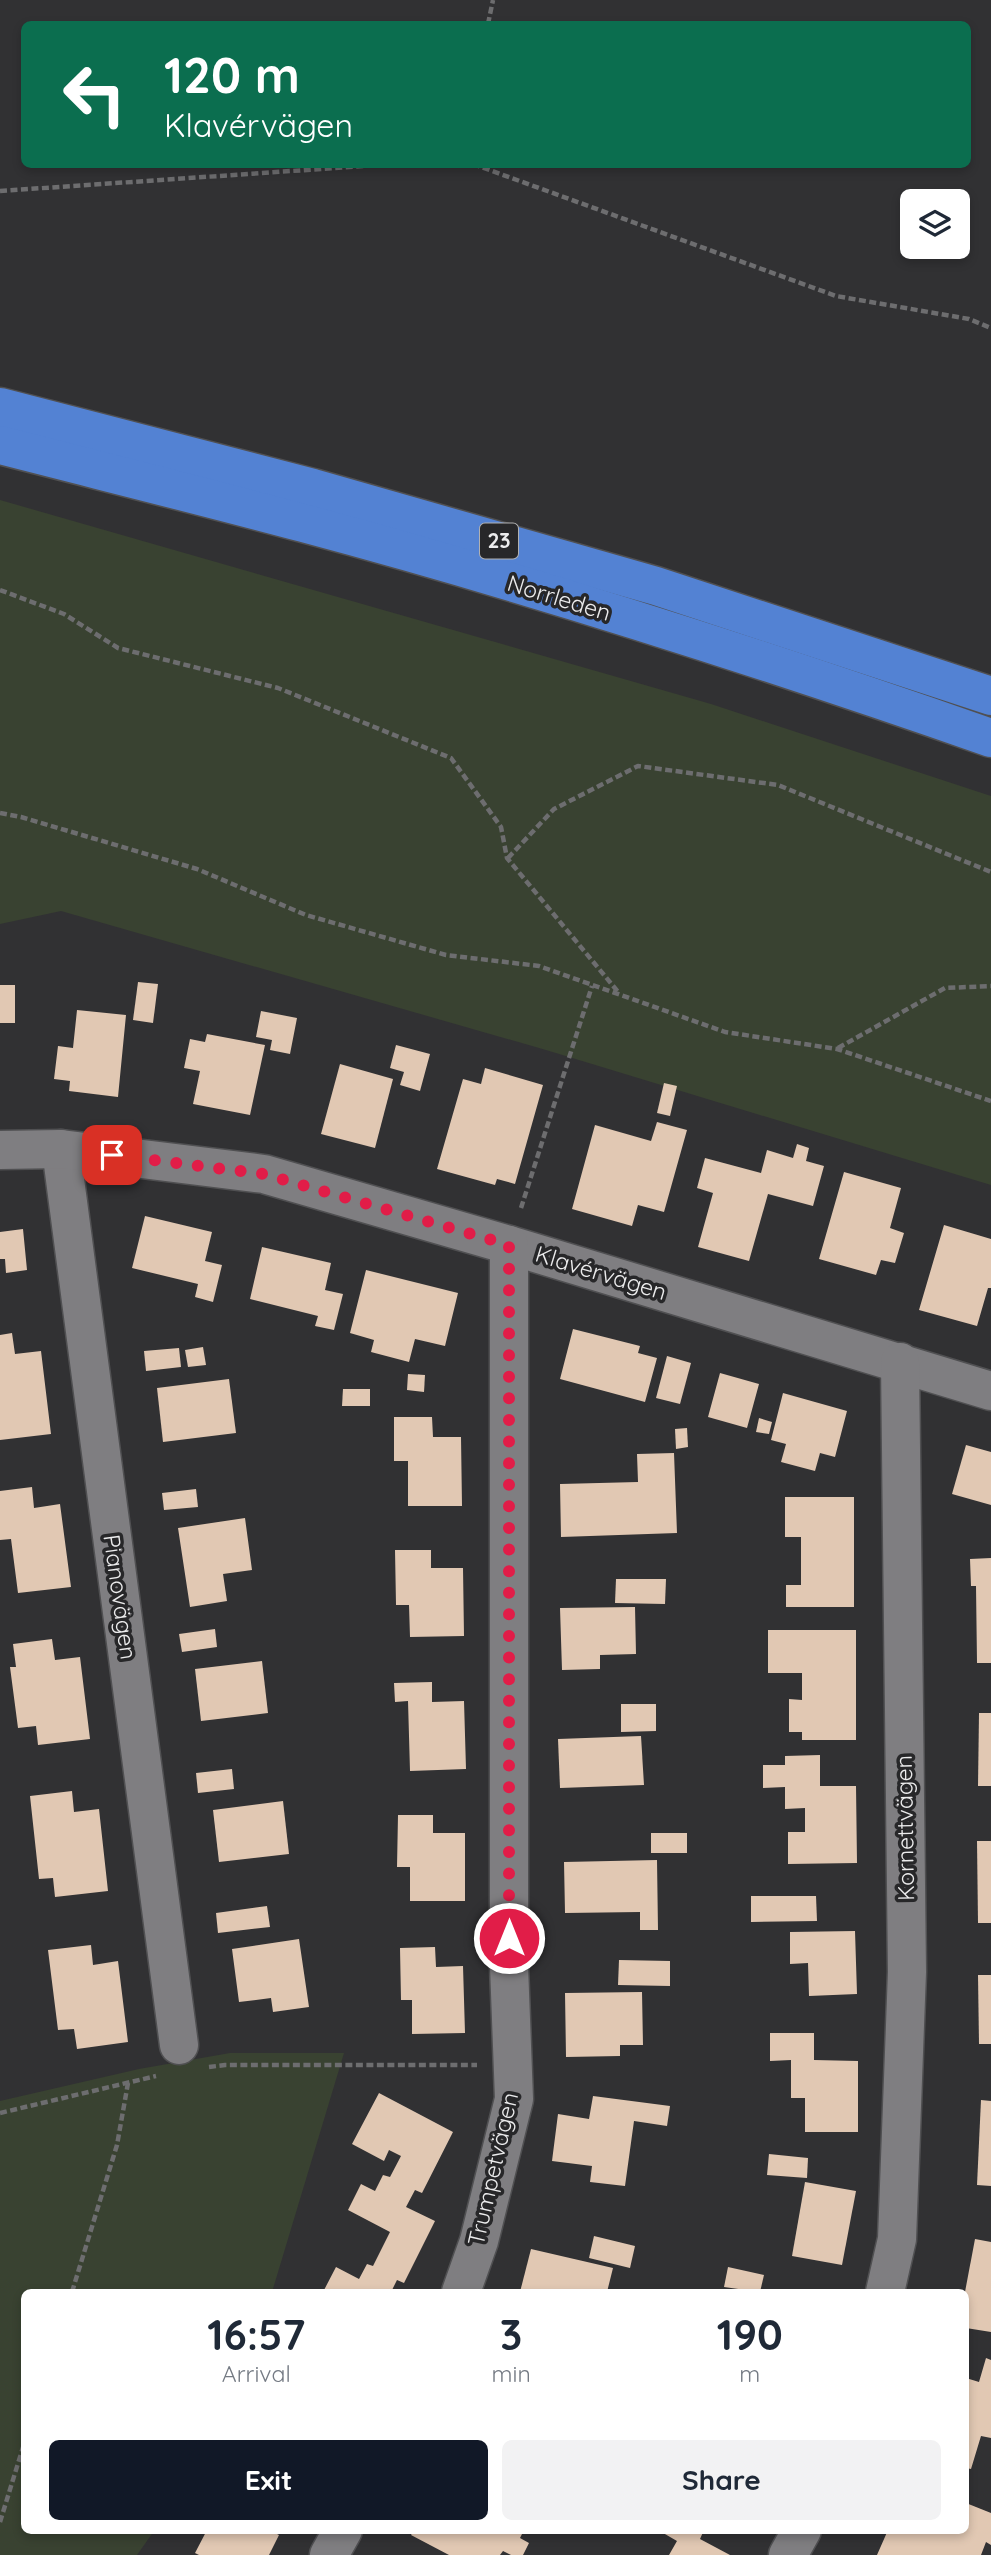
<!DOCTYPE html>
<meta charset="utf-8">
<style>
:root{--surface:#fff;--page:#f2f2f3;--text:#1f2937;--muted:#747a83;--accent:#111827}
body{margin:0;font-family:Quicksand,sans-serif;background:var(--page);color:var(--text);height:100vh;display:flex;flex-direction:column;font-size:26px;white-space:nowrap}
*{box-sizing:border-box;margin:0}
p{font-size:23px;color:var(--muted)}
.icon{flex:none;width:38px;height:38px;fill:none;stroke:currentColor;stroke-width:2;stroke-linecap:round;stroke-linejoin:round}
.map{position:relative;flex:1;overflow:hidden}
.side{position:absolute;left:21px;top:2289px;width:948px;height:245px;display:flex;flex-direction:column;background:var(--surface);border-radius:10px;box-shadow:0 4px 10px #0003}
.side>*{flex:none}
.top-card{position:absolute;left:21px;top:21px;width:950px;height:147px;border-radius:10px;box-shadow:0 4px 10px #0003;background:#0b6e4f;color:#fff;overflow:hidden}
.tools{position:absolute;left:900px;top:189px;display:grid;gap:14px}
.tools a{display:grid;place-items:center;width:70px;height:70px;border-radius:10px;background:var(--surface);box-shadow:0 4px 10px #0003;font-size:35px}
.pin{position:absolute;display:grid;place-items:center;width:60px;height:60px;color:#fff;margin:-30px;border-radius:14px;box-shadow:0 4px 10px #0006}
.me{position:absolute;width:77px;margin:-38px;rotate:0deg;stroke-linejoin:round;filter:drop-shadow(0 0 5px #0008)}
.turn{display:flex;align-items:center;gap:24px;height:147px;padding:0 28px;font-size:32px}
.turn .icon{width:91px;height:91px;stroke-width:2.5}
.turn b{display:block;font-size:49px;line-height:60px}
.eta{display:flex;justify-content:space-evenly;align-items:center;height:119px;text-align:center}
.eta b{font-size:42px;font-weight:700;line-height:49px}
.action{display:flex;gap:14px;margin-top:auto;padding:14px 28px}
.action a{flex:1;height:80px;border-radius:10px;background:var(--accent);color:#fff;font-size:28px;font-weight:700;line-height:80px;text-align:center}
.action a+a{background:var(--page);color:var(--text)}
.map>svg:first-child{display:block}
.green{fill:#394231}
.building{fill:#e1c8b3}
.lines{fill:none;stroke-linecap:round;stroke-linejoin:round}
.minor-casing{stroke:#505052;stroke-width:41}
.highway-casing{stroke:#505052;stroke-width:41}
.path{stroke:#6d6d6f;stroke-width:4.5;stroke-dasharray:7 3.5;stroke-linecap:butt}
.minor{stroke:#7f7e81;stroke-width:38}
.highway{stroke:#5382d3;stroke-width:38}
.route{stroke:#e11d48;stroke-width:12;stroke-dasharray:0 21.6}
.labels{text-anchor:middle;stroke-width:7;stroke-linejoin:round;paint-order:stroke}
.shield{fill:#272729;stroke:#b1b1b2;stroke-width:2}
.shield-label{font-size:21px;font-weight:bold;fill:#ececed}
.street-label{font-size:23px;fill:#ececed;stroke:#272729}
</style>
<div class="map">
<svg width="991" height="2555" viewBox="0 0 991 2555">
<rect width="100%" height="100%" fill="#313133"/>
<g class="green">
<path d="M 0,500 L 711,704 L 991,796 L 991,1185 L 546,1050 L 61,911 L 0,924 Z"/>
<path d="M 230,2053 L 344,2053 L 272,2292 L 24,2292 L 24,2530 L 154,2531 L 137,2555 L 0,2555 L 0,2101 L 139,2069 Z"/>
</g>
<g class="building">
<path d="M 138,982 L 158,984 L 153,1023 L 133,1020 Z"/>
<rect x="0" y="985" width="15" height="38"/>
<path d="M 77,1010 L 126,1015 L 118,1097 L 69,1091 L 70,1081 L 54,1079 L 58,1046 L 73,1048 Z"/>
<path d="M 261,1011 L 297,1018 L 290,1054 L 270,1050 L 272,1040 L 256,1037 Z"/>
<path d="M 207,1034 L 265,1045 L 250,1115 L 193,1104 L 200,1071 L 184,1068 L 190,1039 L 205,1042 Z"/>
<path d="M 396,1045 L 430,1054 L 420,1091 L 400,1085 L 404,1072 L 390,1068 Z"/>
<path d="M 340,1064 L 393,1079 L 375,1148 L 321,1134 Z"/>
<path d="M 485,1068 L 543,1085 L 515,1184 L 497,1179 L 495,1185 L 437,1169 L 463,1079 L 481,1084 Z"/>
<path d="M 664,1083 L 677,1086 L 670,1116 L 657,1113 Z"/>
<path d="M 657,1122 L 687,1130 L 664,1212 L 638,1205 L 632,1226 L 572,1209 L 595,1125 L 651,1141 Z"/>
<path d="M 797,1144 L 809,1148 L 806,1161 L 824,1166 L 813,1206 L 768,1194 L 749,1261 L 698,1247 L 713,1193 L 697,1188 L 705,1158 L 761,1173 L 767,1150 L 793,1158 Z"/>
<path d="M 844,1172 L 901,1188 L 890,1228 L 904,1233 L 895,1263 L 881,1260 L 876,1275 L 819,1259 Z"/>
<path d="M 145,1216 L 212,1232 L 205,1261 L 222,1265 L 213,1302 L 195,1297 L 198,1284 L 132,1268 Z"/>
<path d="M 944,1225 L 991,1239 L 991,1288 L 988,1288 L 977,1326 L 919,1310 Z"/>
<path d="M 23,1229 L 27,1270 L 6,1273 L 5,1259 L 0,1259 L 0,1232 Z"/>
<path d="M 262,1247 L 331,1263 L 325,1290 L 343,1294 L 334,1330 L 315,1326 L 318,1316 L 250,1299 Z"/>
<path d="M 366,1270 L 458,1293 L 445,1346 L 415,1339 L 409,1362 L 371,1352 L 374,1340 L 350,1333 Z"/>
<path d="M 573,1329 L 640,1346 L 638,1353 L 657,1358 L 645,1402 L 560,1379 Z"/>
<path d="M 12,1333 L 15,1354 L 41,1351 L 51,1434 L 0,1440 L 0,1335 Z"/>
<path d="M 203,1347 L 206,1365 L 188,1367 L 185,1350 Z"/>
<path d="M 179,1348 L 181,1367 L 146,1371 L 144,1351 Z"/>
<path d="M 667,1356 L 691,1363 L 680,1404 L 656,1398 Z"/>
<path d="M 720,1373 L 759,1384 L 747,1428 L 708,1417 Z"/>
<path d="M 408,1374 L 425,1375 L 424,1392 L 407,1390 Z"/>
<path d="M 229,1379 L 236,1433 L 163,1442 L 157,1388 Z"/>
<path d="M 343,1389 L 370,1389 L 370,1406 L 342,1406 Z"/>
<path d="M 783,1393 L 847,1411 L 835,1457 L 820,1453 L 815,1471 L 781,1462 L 786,1444 L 771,1440 Z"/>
<path d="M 394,1417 L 432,1417 L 433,1437 L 461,1437 L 462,1506 L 408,1506 L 408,1461 L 394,1461 Z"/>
<path d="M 759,1418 L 772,1422 L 769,1434 L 756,1432 Z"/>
<path d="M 687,1428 L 688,1447 L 676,1449 L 675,1429 Z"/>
<path d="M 966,1445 L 991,1452 L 991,1505 L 952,1494 Z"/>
<path d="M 674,1453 L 677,1533 L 561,1537 L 560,1484 L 638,1482 L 637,1454 Z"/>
<path d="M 32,1487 L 34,1508 L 60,1504 L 71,1587 L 18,1593 L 11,1539 L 0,1540 L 0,1491 Z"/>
<path d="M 196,1489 L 198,1507 L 164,1510 L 162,1493 Z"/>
<path d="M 785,1497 L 854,1497 L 854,1607 L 786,1607 L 786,1585 L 801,1585 L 801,1537 L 785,1537 Z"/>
<path d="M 245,1518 L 252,1570 L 223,1574 L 227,1601 L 190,1607 L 178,1528 Z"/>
<path d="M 395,1550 L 431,1550 L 431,1568 L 463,1568 L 464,1636 L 410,1637 L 409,1605 L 396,1605 Z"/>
<path d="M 991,1558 L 991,1663 L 977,1663 L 976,1586 L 971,1586 L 970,1559 Z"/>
<path d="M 616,1579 L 666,1579 L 665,1604 L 615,1603 Z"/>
<path d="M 635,1607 L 636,1654 L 600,1655 L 600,1669 L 562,1670 L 560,1608 Z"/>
<path d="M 215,1629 L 217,1647 L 182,1652 L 179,1634 Z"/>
<path d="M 768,1630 L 856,1630 L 856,1740 L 802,1740 L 802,1732 L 789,1732 L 789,1699 L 802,1700 L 802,1673 L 768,1673 Z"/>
<path d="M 52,1639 L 55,1660 L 80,1657 L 90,1739 L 38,1745 L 36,1726 L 18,1728 L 10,1667 L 16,1667 L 13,1644 Z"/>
<path d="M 262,1661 L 268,1713 L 201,1721 L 195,1669 Z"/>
<path d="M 432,1682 L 432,1702 L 464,1701 L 466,1769 L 410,1771 L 408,1701 L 395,1702 L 394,1683 Z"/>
<path d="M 621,1704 L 656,1704 L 656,1731 L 621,1732 Z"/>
<path d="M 979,1713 L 991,1713 L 991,1786 L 978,1786 Z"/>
<path d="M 641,1736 L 644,1785 L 560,1788 L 558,1739 Z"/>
<path d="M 820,1755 L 820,1786 L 856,1786 L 857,1863 L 788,1864 L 788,1832 L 805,1832 L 805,1808 L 785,1809 L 785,1787 L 763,1788 L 763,1765 L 785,1765 L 785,1756 Z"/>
<path d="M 232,1769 L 234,1789 L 198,1793 L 196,1773 Z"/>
<path d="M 72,1791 L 74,1812 L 99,1809 L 108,1891 L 55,1897 L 53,1878 L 39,1879 L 30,1796 Z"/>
<path d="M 283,1801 L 289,1854 L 219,1862 L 213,1810 Z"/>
<path d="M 398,1815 L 433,1815 L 433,1833 L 465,1833 L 465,1901 L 410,1901 L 410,1867 L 397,1867 Z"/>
<rect x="651" y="1833" width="36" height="20"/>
<path d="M 977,1841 L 991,1841 L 991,1923 L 978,1923 Z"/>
<path d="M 657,1860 L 658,1930 L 640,1930 L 640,1912 L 565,1913 L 564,1862 Z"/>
<path d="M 751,1896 L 816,1896 L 817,1921 L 751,1922 Z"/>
<path d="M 267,1906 L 270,1927 L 218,1933 L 216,1913 Z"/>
<path d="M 855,1931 L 857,1994 L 809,1996 L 808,1963 L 790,1964 L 790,1932 Z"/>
<path d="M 299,1939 L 309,2007 L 273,2012 L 271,1998 L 239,2002 L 232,1949 Z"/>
<path d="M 91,1945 L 93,1965 L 118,1961 L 128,2042 L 77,2049 L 74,2029 L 58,2030 L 48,1950 Z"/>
<path d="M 435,1947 L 436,1967 L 463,1966 L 465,2033 L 412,2034 L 412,2000 L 401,2000 L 400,1948 Z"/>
<path d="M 619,1960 L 670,1961 L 670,1986 L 618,1985 Z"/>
<path d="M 978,1975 L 991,1975 L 991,2044 L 979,2044 Z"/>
<path d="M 642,1992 L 643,2045 L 620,2045 L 620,2056 L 566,2057 L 565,1993 Z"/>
<path d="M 770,2033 L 814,2033 L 814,2060 L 858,2061 L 858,2132 L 805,2132 L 805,2098 L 791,2098 L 791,2060 L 770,2061 Z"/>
<path d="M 379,2093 L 453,2132 L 422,2193 L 415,2190 L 406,2207 L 435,2221 L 404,2283 L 397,2280 L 391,2292 L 323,2292 L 336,2267 L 359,2279 L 367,2264 L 373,2266 L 390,2232 L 348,2210 L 361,2184 L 375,2191 L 383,2175 L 390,2177 L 401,2156 L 389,2150 L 384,2161 L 352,2144 Z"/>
<path d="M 593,2096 L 670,2106 L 667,2126 L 634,2121 L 625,2186 L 590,2182 L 592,2166 L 552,2161 L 558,2114 L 589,2119 Z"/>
<path d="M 981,2100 L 991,2101 L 991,2186 L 977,2185 Z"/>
<path d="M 769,2154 L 808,2158 L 807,2178 L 767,2175 Z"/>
<path d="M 805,2182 L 856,2191 L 842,2265 L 792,2256 Z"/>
<path d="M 594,2236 L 635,2246 L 630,2268 L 589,2258 Z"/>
<path d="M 975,2239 L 991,2242 L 991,2332 L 966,2328 L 965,2292 Z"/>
<path d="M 531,2249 L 613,2268 L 607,2292 L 520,2292 Z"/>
<path d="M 728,2267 L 764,2275 L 760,2292 L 724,2287 Z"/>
<path d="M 986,2358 L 991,2360 L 991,2438 L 981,2436 L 971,2469 L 966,2468 L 966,2378 L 979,2382 Z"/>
<path d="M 966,2503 L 991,2513 L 991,2545 L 986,2542 L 981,2555 L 877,2555 L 888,2530 L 966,2530 Z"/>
<path d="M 207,2530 L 278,2530 L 277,2534 L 279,2535 L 269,2555 L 199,2555 L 195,2553 Z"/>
<path d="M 414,2530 L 524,2530 L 520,2538 L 529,2543 L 523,2555 L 511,2555 L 503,2551 L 500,2555 L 449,2555 L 411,2535 Z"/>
<path d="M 658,2530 L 704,2530 L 700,2539 L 730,2555 L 669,2555 L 677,2541 Z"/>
</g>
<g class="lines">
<g class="minor-casing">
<g id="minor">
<path d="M 61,1149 L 179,2045"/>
<path d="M 0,1150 L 61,1149 L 264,1174 L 509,1245 L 991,1391"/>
<path d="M 461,2292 L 479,2241 L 514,2099 L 509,1966 L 509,1245"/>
<path d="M 885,2292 L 897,2239 L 907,1972 L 900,1362"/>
<path d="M 329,2555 L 343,2530"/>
<path d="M 788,2555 L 802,2530"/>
</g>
</g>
<g class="highway-casing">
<g id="highway">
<path d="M 0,407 L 313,488 L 656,586 L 991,696"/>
<path d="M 0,445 C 101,471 202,496 303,523 C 535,585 764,659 991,738"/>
</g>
</g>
<g class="path">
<path d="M 488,24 L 493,0"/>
<path d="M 473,164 L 836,296 L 969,319 L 991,328"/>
<path d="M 0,191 L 379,165 L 444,164"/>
<path d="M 0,590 L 64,614 L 118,648 L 278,688 L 451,758 L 501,827 L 507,858 L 619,993"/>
<path d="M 0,813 L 21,817 L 197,869 L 306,915 L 446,955 L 539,966 L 725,1032 L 837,1049 L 991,1101"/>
<path d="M 508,858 L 554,809 L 638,766 L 778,785 L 991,872"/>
<path d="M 838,1048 L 945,988 L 991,986"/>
<path d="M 521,1208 L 592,986"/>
<path d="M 209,2067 L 225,2065 L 477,2065"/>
<path d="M 0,2113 L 156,2076"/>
<path d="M 72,2292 L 117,2145 L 128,2083"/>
<path d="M 0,2522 L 24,2444"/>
</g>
<use href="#minor" class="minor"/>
<use href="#highway" class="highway"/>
</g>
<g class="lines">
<path class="route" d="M 112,1155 L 264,1174 L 509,1245 L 509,1938"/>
</g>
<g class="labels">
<rect class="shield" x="480" y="523.5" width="38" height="35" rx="5"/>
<g class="shield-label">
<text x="499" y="548">23</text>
</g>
<g class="street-label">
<text transform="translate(559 598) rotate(17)" y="8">Norrleden</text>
<text transform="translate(601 1273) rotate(17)" y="8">Klavérvägen</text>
<text transform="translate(120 1597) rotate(82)" y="8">Pianovägen</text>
<text transform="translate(905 1828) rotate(-91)" y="8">Kornettvägen</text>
<text transform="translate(493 2169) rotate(-77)" y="8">Trumpetvägen</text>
</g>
</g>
</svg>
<div class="tools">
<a><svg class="icon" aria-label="layers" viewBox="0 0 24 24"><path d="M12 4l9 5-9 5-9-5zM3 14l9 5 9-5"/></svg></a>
</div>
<div class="pin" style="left:112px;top:1155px;background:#d93025"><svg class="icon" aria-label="arrive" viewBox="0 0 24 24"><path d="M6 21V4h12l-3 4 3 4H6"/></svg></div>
<svg class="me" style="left:509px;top:1938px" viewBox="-20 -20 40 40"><circle r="17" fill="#e11d48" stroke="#fff" stroke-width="3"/><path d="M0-11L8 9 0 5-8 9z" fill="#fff"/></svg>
<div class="top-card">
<div class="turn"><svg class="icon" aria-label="left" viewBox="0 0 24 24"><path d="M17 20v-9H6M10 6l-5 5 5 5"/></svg><div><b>120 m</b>Klavérvägen</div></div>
</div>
<section class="side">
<div class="eta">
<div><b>16:57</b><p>Arrival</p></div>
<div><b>3</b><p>min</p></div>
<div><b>190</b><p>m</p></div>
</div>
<div class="action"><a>Exit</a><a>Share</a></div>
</section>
</div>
